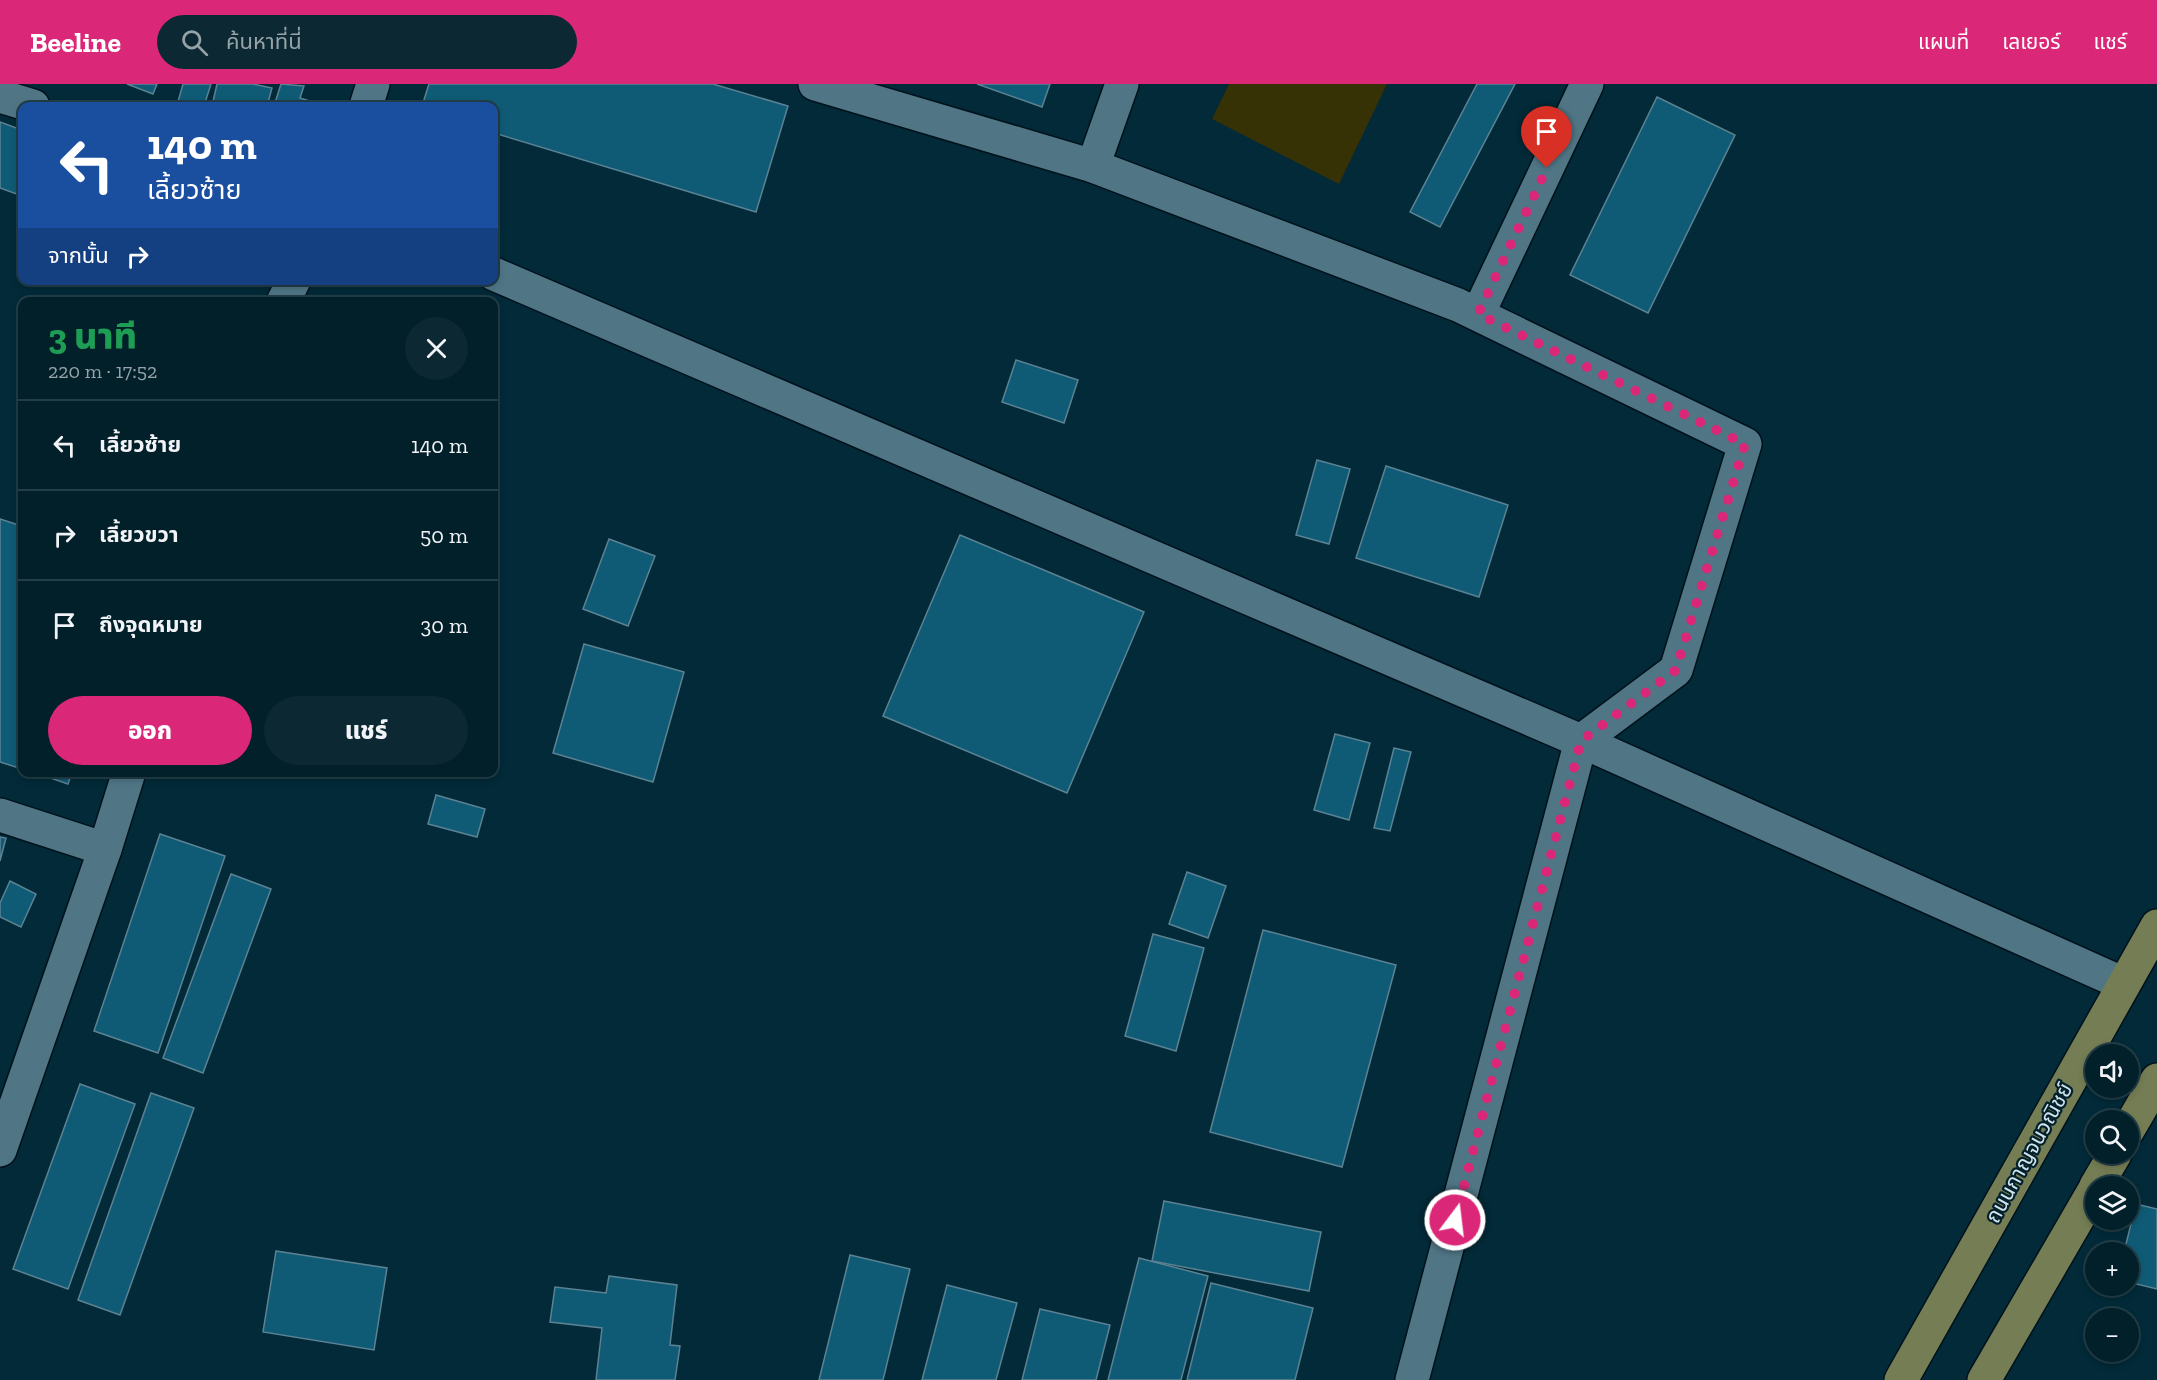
<!DOCTYPE html>
<html lang="th">
<meta charset="utf-8">
<style>
:root{--surface:#02202a;--page:#0c2832;--text:#f1f3f6;--muted:#96a3a8;--line:#233e47;--accent:#db2777}
body{margin:0;font-family:"Zilla Slab","Noto Sans Thai",serif;background:var(--page);color:var(--text);height:100vh;display:flex;flex-direction:column;font-size:22px;white-space:nowrap}
*{box-sizing:border-box;margin:0}
p{font-size:20px;color:var(--muted)}
.icon{flex:none;width:33px;height:33px;fill:none;stroke:currentColor;stroke-width:2;stroke-linecap:round;stroke-linejoin:round}
.map{position:relative;flex:1;overflow:hidden}
.sheet{position:absolute;left:18px;top:213px;width:480px;height:480px;display:flex;flex-direction:column;background:var(--surface);border-radius:12px;box-shadow:0 3px 9px #0003,0 0 0 2px var(--line)}
.sheet>*{flex:none}
.top-card{position:absolute;left:18px;top:18px;width:480px;height:183px;border-radius:12px;box-shadow:0 3px 9px #0003,0 0 0 2px var(--line);background:#1a4fa0;color:#fff;overflow:hidden}
.fabs{position:absolute;left:2085px;top:960px;display:grid;gap:12px}
.fabs a{display:grid;place-items:center;width:54px;height:54px;border-radius:50%;background:var(--surface);box-shadow:0 3px 9px #0003,0 0 0 2px var(--line);font-size:30px}
.pin{position:absolute;display:grid;place-items:center;width:51px;height:51px;color:#fff;margin:-62px -26px;border-radius:50% 50% 50% 0;rotate:-45deg;box-shadow:0 0 6px #0007}
.pin .icon{rotate:45deg}
.me{position:absolute;width:66px;margin:-33px;rotate:15deg;stroke-linejoin:round;filter:drop-shadow(0 0 4px #0008)}
.turn{display:flex;align-items:center;gap:21px;height:126px;padding:0 30px;font-size:27px}
.turn .icon{width:78px;height:78px;stroke-width:2.5}
.turn b{display:block;font-size:42px;line-height:51px}
.then{display:flex;align-items:center;height:57px;padding:0 30px;background:#0003;gap:12px;font-size:22px}
.round{display:grid;place-items:center;flex:none;width:63px;height:63px;border-radius:32px;background:var(--page)}
.head{display:flex;align-items:center;justify-content:space-between;height:102px;padding:0 30px}
h1{font-size:36px;font-weight:800;line-height:45px;color:#1e9e55}
.primary-button{display:flex;gap:12px;margin-top:auto;padding:12px 30px}
.primary-button a{flex:1;height:69px;border-radius:36px;background:var(--accent);color:#fff;font-size:24px;font-weight:800;line-height:69px;text-align:center}
.primary-button a+a{background:var(--page);color:var(--text)}
ul{padding:0;list-style:none}
li{display:flex;align-items:center;gap:18px;height:90px;padding:0 30px;border-top:2px solid var(--line)}
li div{flex:1}
li b{display:block;font-size:22px}
li em{font-style:normal}
header{display:flex;align-items:center;gap:36px;box-sizing:border-box;height:84px;padding:0 30px;background:var(--accent);color:#fff}
header strong{font-size:28px}
nav{display:flex;gap:33px;margin-inline-start:auto;font-size:21px}
.search{width:420px;height:54px;background:var(--page);display:flex;align-items:center;gap:15px;box-sizing:border-box;padding:0 21px;border-radius:33px;color:var(--muted);font-size:22px}
.map>svg:first-child{display:block}
.green{fill:#373106}
.building{fill:#0f5b75;stroke:#5c8293;stroke-width:1.5}
.lines{fill:none;stroke-linecap:round;stroke-linejoin:round}
.minor-casing{stroke:#00121c;stroke-width:36}
.major-casing{stroke:#00121c;stroke-width:36}
.minor{stroke:#507686;stroke-width:33}
.major{stroke:#757d54;stroke-width:33}
.route{stroke:#db2777;stroke-width:10;stroke-dasharray:0 18}
.labels{text-anchor:middle;stroke-width:4.5;stroke-linejoin:round;paint-order:stroke}
.street-label{font-size:21px;fill:#d0e4ed;stroke:#03202b}
</style>
<header>
<strong>Beeline</strong>
<div class="search"><svg class="icon" aria-label="search" viewBox="0 0 24 24"><circle cx="10" cy="10" r="6"/><path d="M15 15l6 6"/></svg>ค้นหาที่นี่</div>
<nav><a>แผนที่</a><a>เลเยอร์</a><a>แชร์</a></nav>
</header>
<div class="map">
<svg width="2157" height="1296" viewBox="0 0 2157 1296">
<rect width="100%" height="100%" fill="#022a38"/>
<path class="green" d="M 1229,0 L 1387,0 L 1339,100 L 1212,35 Z"/>
<g class="building">
<path d="M 127,0 L 157,0 L 153,10 Z"/>
<path d="M 183,0 L 211,0 L 204,22 L 177,21 Z"/>
<path d="M 217,0 L 253,0 L 272,4 L 267,22 L 212,22 Z"/>
<path d="M 281,0 L 304,2 L 300,14 L 316,19 L 315,22 L 274,22 Z"/>
<path d="M 429,0 L 713,0 L 788,22 L 756,128 L 494,49 L 494,22 L 422,22 Z"/>
<path d="M 977,0 L 1050,0 L 1042,23 Z"/>
<path d="M 1477,0 L 1515,0 L 1440,143 L 1410,128 Z"/>
<path d="M 1657,13 L 1735,51 L 1648,229 L 1570,191 Z"/>
<path d="M 0,38 L 22,46 L 22,112 L 0,104 Z"/>
<path d="M 1016,276 L 1078,296 L 1064,339 L 1002,318 Z"/>
<path d="M 1317,376 L 1350,385 L 1329,460 L 1296,451 Z"/>
<path d="M 1386,382 L 1508,421 L 1479,513 L 1356,474 Z"/>
<path d="M 0,435 L 22,442 L 22,685 L 0,678 Z"/>
<path d="M 960,451 L 1144,528 L 1067,709 L 883,632 Z"/>
<path d="M 609,455 L 655,472 L 628,542 L 583,525 Z"/>
<path d="M 584,560 L 684,588 L 653,698 L 553,669 Z"/>
<path d="M 1335,650 L 1370,659 L 1349,736 L 1314,726 Z"/>
<path d="M 1394,664 L 1411,668 L 1390,747 L 1374,744 Z"/>
<path d="M 33,688 L 72,688 L 68,700 Z"/>
<path d="M 436,711 L 485,725 L 477,753 L 428,740 Z"/>
<path d="M 160,750 L 225,772 L 158,969 L 94,947 Z"/>
<path d="M 0,753 L 6,754 L 0,777 Z"/>
<path d="M 1187,788 L 1226,802 L 1208,854 L 1169,840 Z"/>
<path d="M 231,790 L 271,805 L 203,989 L 163,974 Z"/>
<path d="M 10,797 L 36,810 L 21,843 L 0,833 L 0,819 Z"/>
<path d="M 1263,846 L 1396,881 L 1342,1083 L 1210,1048 Z"/>
<path d="M 1153,850 L 1204,864 L 1176,967 L 1125,952 Z"/>
<path d="M 80,1000 L 135,1020 L 68,1205 L 13,1185 Z"/>
<path d="M 151,1009 L 194,1024 L 120,1231 L 78,1216 Z"/>
<path d="M 1164,1117 L 1321,1148 L 1309,1207 L 1152,1177 Z"/>
<path d="M 2136,1120 L 2157,1125 L 2157,1205 L 2128,1198 L 2128,1168 L 2124,1168 Z"/>
<path d="M 276,1167 L 387,1184 L 374,1266 L 263,1248 Z"/>
<path d="M 850,1171 L 910,1185 L 883,1296 L 819,1296 Z"/>
<path d="M 1139,1174 L 1208,1192 L 1181,1296 L 1108,1296 Z"/>
<path d="M 609,1192 L 677,1201 L 670,1261 L 680,1262 L 675,1296 L 596,1296 L 602,1244 L 550,1238 L 555,1203 L 606,1209 Z"/>
<path d="M 1211,1199 L 1313,1224 L 1295,1296 L 1187,1296 Z"/>
<path d="M 947,1201 L 1017,1219 L 996,1296 L 922,1296 Z"/>
<path d="M 1040,1225 L 1110,1241 L 1096,1296 L 1022,1296 Z"/>
</g>
<g class="lines">
<g class="minor-casing">
<g id="minor">
<path d="M 815,0 L 1093,82 L 1458,221 L 1745,360 L 1676,586 L 1581,657 L 1412,1296"/>
<path d="M 0,12 L 33,22"/>
<path d="M 366,22 L 373,0"/>
<path d="M 1093,82 L 1122,0"/>
<path d="M 494,190 L 1581,657 L 2124,900"/>
<path d="M 283,218 L 294,196"/>
<path d="M 1478,230 L 1587,0"/>
<path d="M 0,731 L 105,765"/>
<path d="M 0,1066 L 105,765 L 129,688"/>
</g>
</g>
<g class="major-casing">
<g id="major">
<path d="M 2128,1046 L 2157,996"/>
<path d="M 2096,1102 L 2115,1070"/>
<path d="M 1901,1296 L 2157,842"/>
<path d="M 1984,1296 L 2096,1103"/>
</g>
</g>
<use href="#minor" class="minor"/>
<use href="#major" class="major"/>
</g>
<g class="lines">
<path class="route" d="M 1455,1136 L 1581,657 L 1676,586 L 1745,360 L 1478,230 L 1547,84"/>
</g>
<g class="labels">
<g class="street-label">
<text transform="translate(2029 1069) rotate(-61)" y="7">ถนนกาญจนวณิชย์</text>
</g>
</g>
</svg>
<div class="fabs">
<a><svg class="icon" aria-label="sound" viewBox="0 0 24 24"><path d="M4 9h4l5-4v14l-5-4H4zM17 9q2 3 0 6"/></svg></a>
<a><svg class="icon" aria-label="search" viewBox="0 0 24 24"><circle cx="10" cy="10" r="6"/><path d="M15 15l6 6"/></svg></a>
<a><svg class="icon" aria-label="layers" viewBox="0 0 24 24"><path d="M12 4l9 5-9 5-9-5zM3 14l9 5 9-5"/></svg></a>
<a>+</a>
<a>−</a>
</div>
<div class="pin" style="left:1547px;top:84px;background:#d93025"><svg class="icon" aria-label="arrive" viewBox="0 0 24 24"><path d="M6 21V4h12l-3 4 3 4H6"/></svg></div>
<svg class="me" style="left:1455px;top:1136px" viewBox="-20 -20 40 40"><circle r="17" fill="#db2777" stroke="#fff" stroke-width="3"/><path d="M0-11L8 9 0 5-8 9z" fill="#fff"/></svg>
<div class="top-card">
<div class="turn"><svg class="icon" aria-label="left" viewBox="0 0 24 24"><path d="M17 20v-9H6M10 6l-5 5 5 5"/></svg><div><b>140 m</b>เลี้ยวซ้าย</div></div>
<div class="then">จากนั้น<svg class="icon" aria-label="right" viewBox="0 0 24 24"><path d="M7 20v-9h11M14 6l5 5-5 5"/></svg></div>
</div>
<section class="sheet">
<div class="head"><div><h1>3 นาที</h1><p>220 m · 17:52</p></div><a class="round"><svg class="icon" aria-label="close" viewBox="0 0 24 24"><path d="M6 6l12 12M18 6L6 18"/></svg></a></div>
<ul>
<li><svg class="icon" aria-label="left" viewBox="0 0 24 24"><path d="M17 20v-9H6M10 6l-5 5 5 5"/></svg><div><b>เลี้ยวซ้าย</b></div><em>140 m</em></li>
<li><svg class="icon" aria-label="right" viewBox="0 0 24 24"><path d="M7 20v-9h11M14 6l5 5-5 5"/></svg><div><b>เลี้ยวขวา</b></div><em>50 m</em></li>
<li><svg class="icon" aria-label="arrive" viewBox="0 0 24 24"><path d="M6 21V4h12l-3 4 3 4H6"/></svg><div><b>ถึงจุดหมาย</b></div><em>30 m</em></li>
</ul>
<div class="primary-button"><a>ออก</a><a>แชร์</a></div>
</section>
</div>
